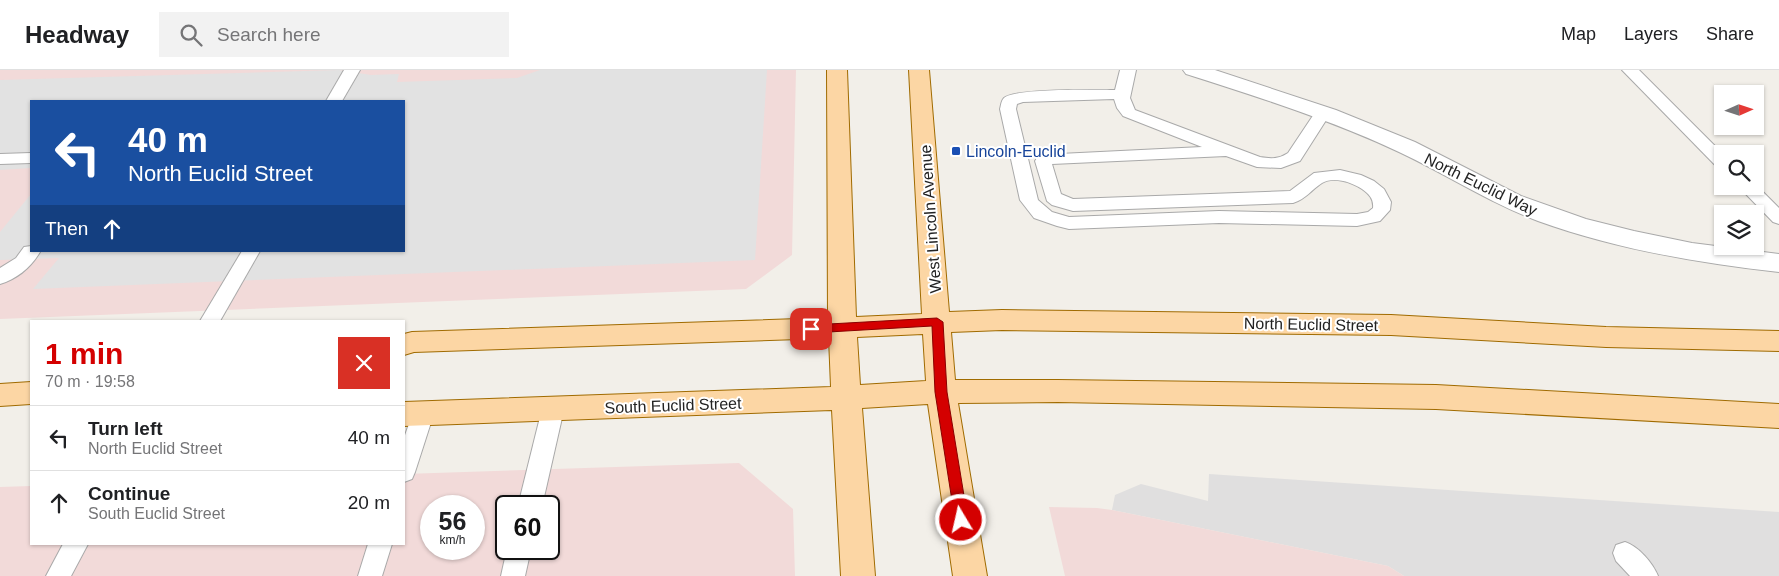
<!DOCTYPE html>
<meta charset="utf-8">
<style>
:root{--surface:#fff;--page:#f2f2f2;--text:#202124;--muted:#757577;--line:#e0e0e0;--accent:#d40000}
body{margin:0;font-family:Arial,sans-serif;background:var(--page);color:var(--text);height:100vh;display:flex;flex-direction:column;font-size:19px;white-space:nowrap}
*{box-sizing:border-box;margin:0}
p{font-size:16px;color:var(--muted)}
.icon{flex:none;width:28px;height:28px;fill:none;stroke:currentColor;stroke-width:2;stroke-linecap:round;stroke-linejoin:round}
.map{position:relative;flex:1;overflow:hidden}
.side{position:absolute;left:30px;top:250px;width:375px;height:225px;display:flex;flex-direction:column;background:var(--surface);border-radius:0px;box-shadow:0 1px 4px #0004}
.side>*{flex:none}
.guide{position:absolute;left:30px;top:30px;width:375px;height:152px;border-radius:0px;box-shadow:0 1px 4px #0004;background:#1a4fa0;color:#fff;overflow:hidden}
.needle{width:32px;rotate:87deg}
.buttons{position:absolute;left:1714px;top:15px;display:grid;gap:10px}
.buttons a{display:grid;place-items:center;width:50px;height:50px;border-radius:0px;background:var(--surface);box-shadow:0 1px 4px #0004;font-size:25px}
.speed{position:absolute;left:420px;top:425px;display:flex;gap:10px;font-size:25px;font-weight:700;text-align:center}
.speed>*{display:grid;place-content:center;width:65px;height:65px;border-radius:50%;background:var(--surface);box-shadow:0 1px 4px #0004;line-height:1}
.speed small{font-size:12px;font-weight:400}
.speed .limit{border:2px solid #111;border-radius:8px;background:#fff;color:#111}
.pin{position:absolute;display:grid;place-items:center;width:42px;height:42px;color:#fff;margin:-21px;border-radius:10px;box-shadow:0 2px 8px #0006}
.me{position:absolute;width:55px;margin:-28px;rotate:351deg;stroke-linejoin:round;filter:drop-shadow(0 0 4px #0008)}
.turn{display:flex;align-items:center;gap:18px;height:105px;padding:0 15px;font-size:22px}
.turn .icon{width:65px;height:65px;stroke-width:2.5}
.turn b{display:block;font-size:35px;line-height:42px}
.then{display:flex;align-items:center;height:48px;padding:0 15px;background:#0003;gap:10px;font-size:19px}
.round{display:grid;place-items:center;flex:none;width:52px;height:52px;border-radius:0px;background:var(--page)}
.overview{display:flex;align-items:center;justify-content:space-between;height:85px;padding:0 15px}
h1{font-size:30px;font-weight:700;line-height:38px;color:var(--accent)}
ul{padding:0;list-style:none}
li{display:flex;align-items:center;gap:15px;height:65px;padding:0 15px;border-top:1px solid var(--line)}
li div{flex:1}
li b{display:block;font-size:19px}
li em{font-style:normal}
header{display:flex;align-items:center;gap:30px;box-sizing:border-box;height:70px;padding:0 25px;background:var(--surface);border-bottom:1px solid var(--line)}
header strong{font-size:24px}
nav{display:flex;gap:28px;margin-inline-start:auto;font-size:18px}
.search{width:350px;height:45px;background:var(--page);display:flex;align-items:center;gap:12px;box-sizing:border-box;padding:0 18px;border-radius:0px;color:var(--muted);font-size:19px}
.map>svg:first-child{display:block}
.residential{fill:#e0dfdf}
.commercial{fill:#f2dad9;fill-rule:evenodd}
.parking{fill:#e2e2e2}
.lines{fill:none;stroke-linecap:round;stroke-linejoin:round}
.lane-casing{stroke:#a9a9a9;stroke-width:2}
.street-casing{stroke:#a9a9a9;stroke-width:2}
.primary-casing{stroke:#a06b00;stroke-width:2}
.lane{fill:#fff;fill-rule:evenodd}
.street{fill:#fff;fill-rule:evenodd}
.primary{fill:#fcd6a4;fill-rule:evenodd}
.route{fill:#d40000;stroke:#8a0000}
.transit-dot{fill:#1a4fb4;stroke:#fff;stroke-width:2}
.labels{text-anchor:middle;stroke-width:4;stroke-linejoin:round;paint-order:stroke}
.transit-label{font-size:16px;fill:#164399;stroke:#fff;text-anchor:start}
.street-label{font-size:16px;fill:#222;stroke:#fff}
</style>
<header>
<strong>Headway</strong>
<div class="search"><svg class="icon" aria-label="search" viewBox="0 0 24 24"><circle cx="10" cy="10" r="6"/><path d="M15 15l6 6"/></svg>Search here</div>
<nav><a>Map</a><a>Layers</a><a>Share</a></nav>
</header>
<div class="map">
<svg width="1779" height="506" viewBox="0 0 1779 506">
<rect width="100%" height="100%" fill="#f2efe9"/>
<path class="residential" d="M 1209,404 L 1779,442 L 1779,506 L 1404,506 L 1388,496 L 1112,440 L 1115,425 L 1141,414 L 1208,431 Z"/>
<g class="commercial">
<path d="M 0,0 L 796,0 L 792,185 L 746,219 L 0,249 ZM 31,31 L 404,31 L 404,181 L 31,181 Z"/>
<path d="M 739,393 L 793,439 L 795,506 L 0,506 L 0,417 L 31,416 L 31,474 L 404,474 L 404,404 ZM 431,436 L 474,436 L 474,479 L 431,479 ZM 506,436 L 549,436 L 549,479 L 506,479 Z"/>
<path d="M 1049,437 L 1097,438 L 1112,440 L 1388,496 L 1404,506 L 1065,506 Z"/>
</g>
<path class="parking" d="M 339,0 L 371,5 L 399,4 L 397,12 L 517,8 L 540,0 L 767,0 L 755,190 L 33,219 L 59,188 L 0,190 L 0,162 L 31,124 L 31,181 L 404,181 L 404,31 L 31,31 L 31,98 L 0,100 L 0,10 Z"/>
<g class="lines">
<g class="lane-casing">
<g id="lane">
<path d="M 344,0 L 360,0 L 342,31 L 326,31 Z"/>
<path d="M 1120,0 L 1136,0 L 1130,28 L 1135,40 L 1260,87 C 1271,89 1279,89 1288,83 L 1316,41 L 1328,41 L 1330,44 L 1300,91 L 1281,98 L 1257,97 L 1226,86 L 1052,94 L 1061,124 L 1073,129 L 1290,121 L 1314,103 L 1340,100 L 1361,105 L 1374,111 L 1384,119 L 1391,132 L 1390,140 L 1380,151 L 1357,156 L 1219,153 L 1069,159 L 1057,156 L 1034,148 L 1020,130 L 1000,39 C 1001,36 1001,31 1004,28 C 1015,18 1096,20 1115,20 ZM 1114,29 L 1117,38 L 1123,46 L 1202,77 L 1039,85 L 1035,91 L 1047,131 L 1052,135 L 1073,141 L 1293,133 C 1306,129 1311,120 1322,113 C 1333,106 1352,112 1362,119 C 1369,124 1374,129 1373,138 L 1368,142 L 1357,144 L 1219,141 L 1069,147 L 1052,142 L 1038,130 L 1016,39 L 1017,34 L 1023,32 Z"/>
<path d="M 1622,0 L 1639,0 L 1723,84 L 1722,97 L 1716,96 Z"/>
<path d="M 31,83 L 31,93 L 0,94 L 0,84 Z"/>
<path d="M 1755,114 L 1779,138 L 1779,154 L 1773,152 L 1738,116 L 1755,116 Z"/>
<path d="M 31,176 L 31,181 L 40,182 C 31,197 17,209 0,214 L 0,198 L 16,188 L 24,177 Z"/>
<path d="M 242,181 L 260,181 L 220,251 L 200,251 Z"/>
<path d="M 553,330 L 561,333 L 564,339 L 542,436 L 518,436 L 542,339 L 545,333 Z"/>
<path d="M 423,334 L 431,337 L 434,343 L 415,402 L 412,409 L 404,412 L 404,368 L 415,337 Z"/>
<path d="M 1625,472 C 1639,477 1652,492 1658,506 L 1630,506 L 1616,491 L 1613,483 L 1616,475 Z"/>
<path d="M 63,474 L 88,474 L 71,506 L 46,506 Z"/>
<path d="M 368,474 L 392,474 L 382,506 L 358,506 Z"/>
<path d="M 507,479 L 531,479 L 525,506 L 501,506 Z"/>
</g>
</g>
<g class="street-casing">
<path id="street" d="M 1183,0 L 1215,0 L 1336,40 L 1415,72 L 1521,126 L 1586,149 L 1634,161 L 1692,173 L 1779,184 L 1779,202 C 1698,193 1615,179 1538,151 C 1490,133 1446,104 1399,82 C 1331,50 1258,27 1186,4 Z"/>
</g>
<g class="primary-casing">
<g id="primary">
<path d="M 827,0 L 847,0 L 856,247 L 922,244 L 909,0 L 929,0 L 949,242 L 1002,240 L 1391,245 L 1606,257 L 1779,261 L 1779,281 L 1606,277 L 1391,265 L 1002,260 L 951,262 L 955,310 L 1058,310 L 1436,315 L 1779,334 L 1779,358 L 1436,339 L 1058,332 L 958,333 L 987,506 L 953,506 L 928,334 L 862,338 L 875,506 L 841,506 L 832,340 L 404,356 L 404,332 L 831,317 L 829,268 L 414,282 L 404,285 L 404,264 L 412,262 L 828,248 ZM 923,264 L 926,311 L 860,315 L 857,267 Z"/>
<path d="M 31,312 L 31,334 L 0,336 L 0,314 Z"/>
</g>
</g>
<use href="#lane" class="lane"/>
<use href="#street" class="street"/>
<use href="#primary" class="primary"/>
</g>
<path class="route" d="M 937,248 L 943,252 L 947,322 L 968,450 L 966,454 L 961,456 L 956,454 L 955,450 L 935,322 L 932,256 L 811,263 L 806,259 L 811,255 Z"/>
<rect class="transit-dot" x="951" y="76" width="10" height="10" rx="2.5"/>
<g class="labels">
<g class="transit-label">
<text x="966" y="87">Lincoln-Euclid</text>
</g>
<g class="street-label">
<text transform="translate(1481 114) rotate(26)" y="6">North Euclid Way</text>
<text transform="translate(930 149) rotate(-94)" y="6">West Lincoln Avenue</text>
<text transform="translate(1311 254) rotate(1)" y="6">North Euclid Street</text>
<text transform="translate(673 335) rotate(-2)" y="6">South Euclid Street</text>
</g>
</g>
</svg>
<div class="buttons">
<a><svg class="needle" viewBox="-14 -14 28 28"><path d="M0-13l5 13h-10z" fill="#e53935"/><path d="M0 13l5-13h-10z" fill="#757577"/></svg></a>
<a><svg class="icon" aria-label="search" viewBox="0 0 24 24"><circle cx="10" cy="10" r="6"/><path d="M15 15l6 6"/></svg></a>
<a><svg class="icon" aria-label="layers" viewBox="0 0 24 24"><path d="M12 4l9 5-9 5-9-5zM3 14l9 5 9-5"/></svg></a>
</div>
<div class="speed"><div>56<small>km/h</small></div><div class="limit">60</div></div>
<div class="pin" style="left:811px;top:259px;background:#d93025"><svg class="icon" aria-label="arrive" viewBox="0 0 24 24"><path d="M6 21V4h12l-3 4 3 4H6"/></svg></div>
<svg class="me" style="left:961px;top:450px" viewBox="-20 -20 40 40"><circle r="17" fill="#d40000" stroke="#fff" stroke-width="3"/><path d="M0-11L8 9 0 5-8 9z" fill="#fff"/></svg>
<div class="guide">
<div class="turn"><svg class="icon" aria-label="left" viewBox="0 0 24 24"><path d="M17 20v-9H6M10 6l-5 5 5 5"/></svg><div><b>40 m</b>North Euclid Street</div></div>
<div class="then">Then<svg class="icon" aria-label="ahead" viewBox="0 0 24 24"><path d="M12 20V5M6 11l6-6 6 6"/></svg></div>
</div>
<section class="side">
<div class="overview"><div><h1>1 min</h1><p>70 m · 19:58</p></div><a class="round" style="background:#d93025;color:#fff"><svg class="icon" aria-label="close" viewBox="0 0 24 24"><path d="M6 6l12 12M18 6L6 18"/></svg></a></div>
<ul>
<li><svg class="icon" aria-label="left" viewBox="0 0 24 24"><path d="M17 20v-9H6M10 6l-5 5 5 5"/></svg><div><b>Turn left</b><p>North Euclid Street</p></div><em>40 m</em></li>
<li><svg class="icon" aria-label="ahead" viewBox="0 0 24 24"><path d="M12 20V5M6 11l6-6 6 6"/></svg><div><b>Continue</b><p>South Euclid Street</p></div><em>20 m</em></li>
</ul>
</section>
</div>
